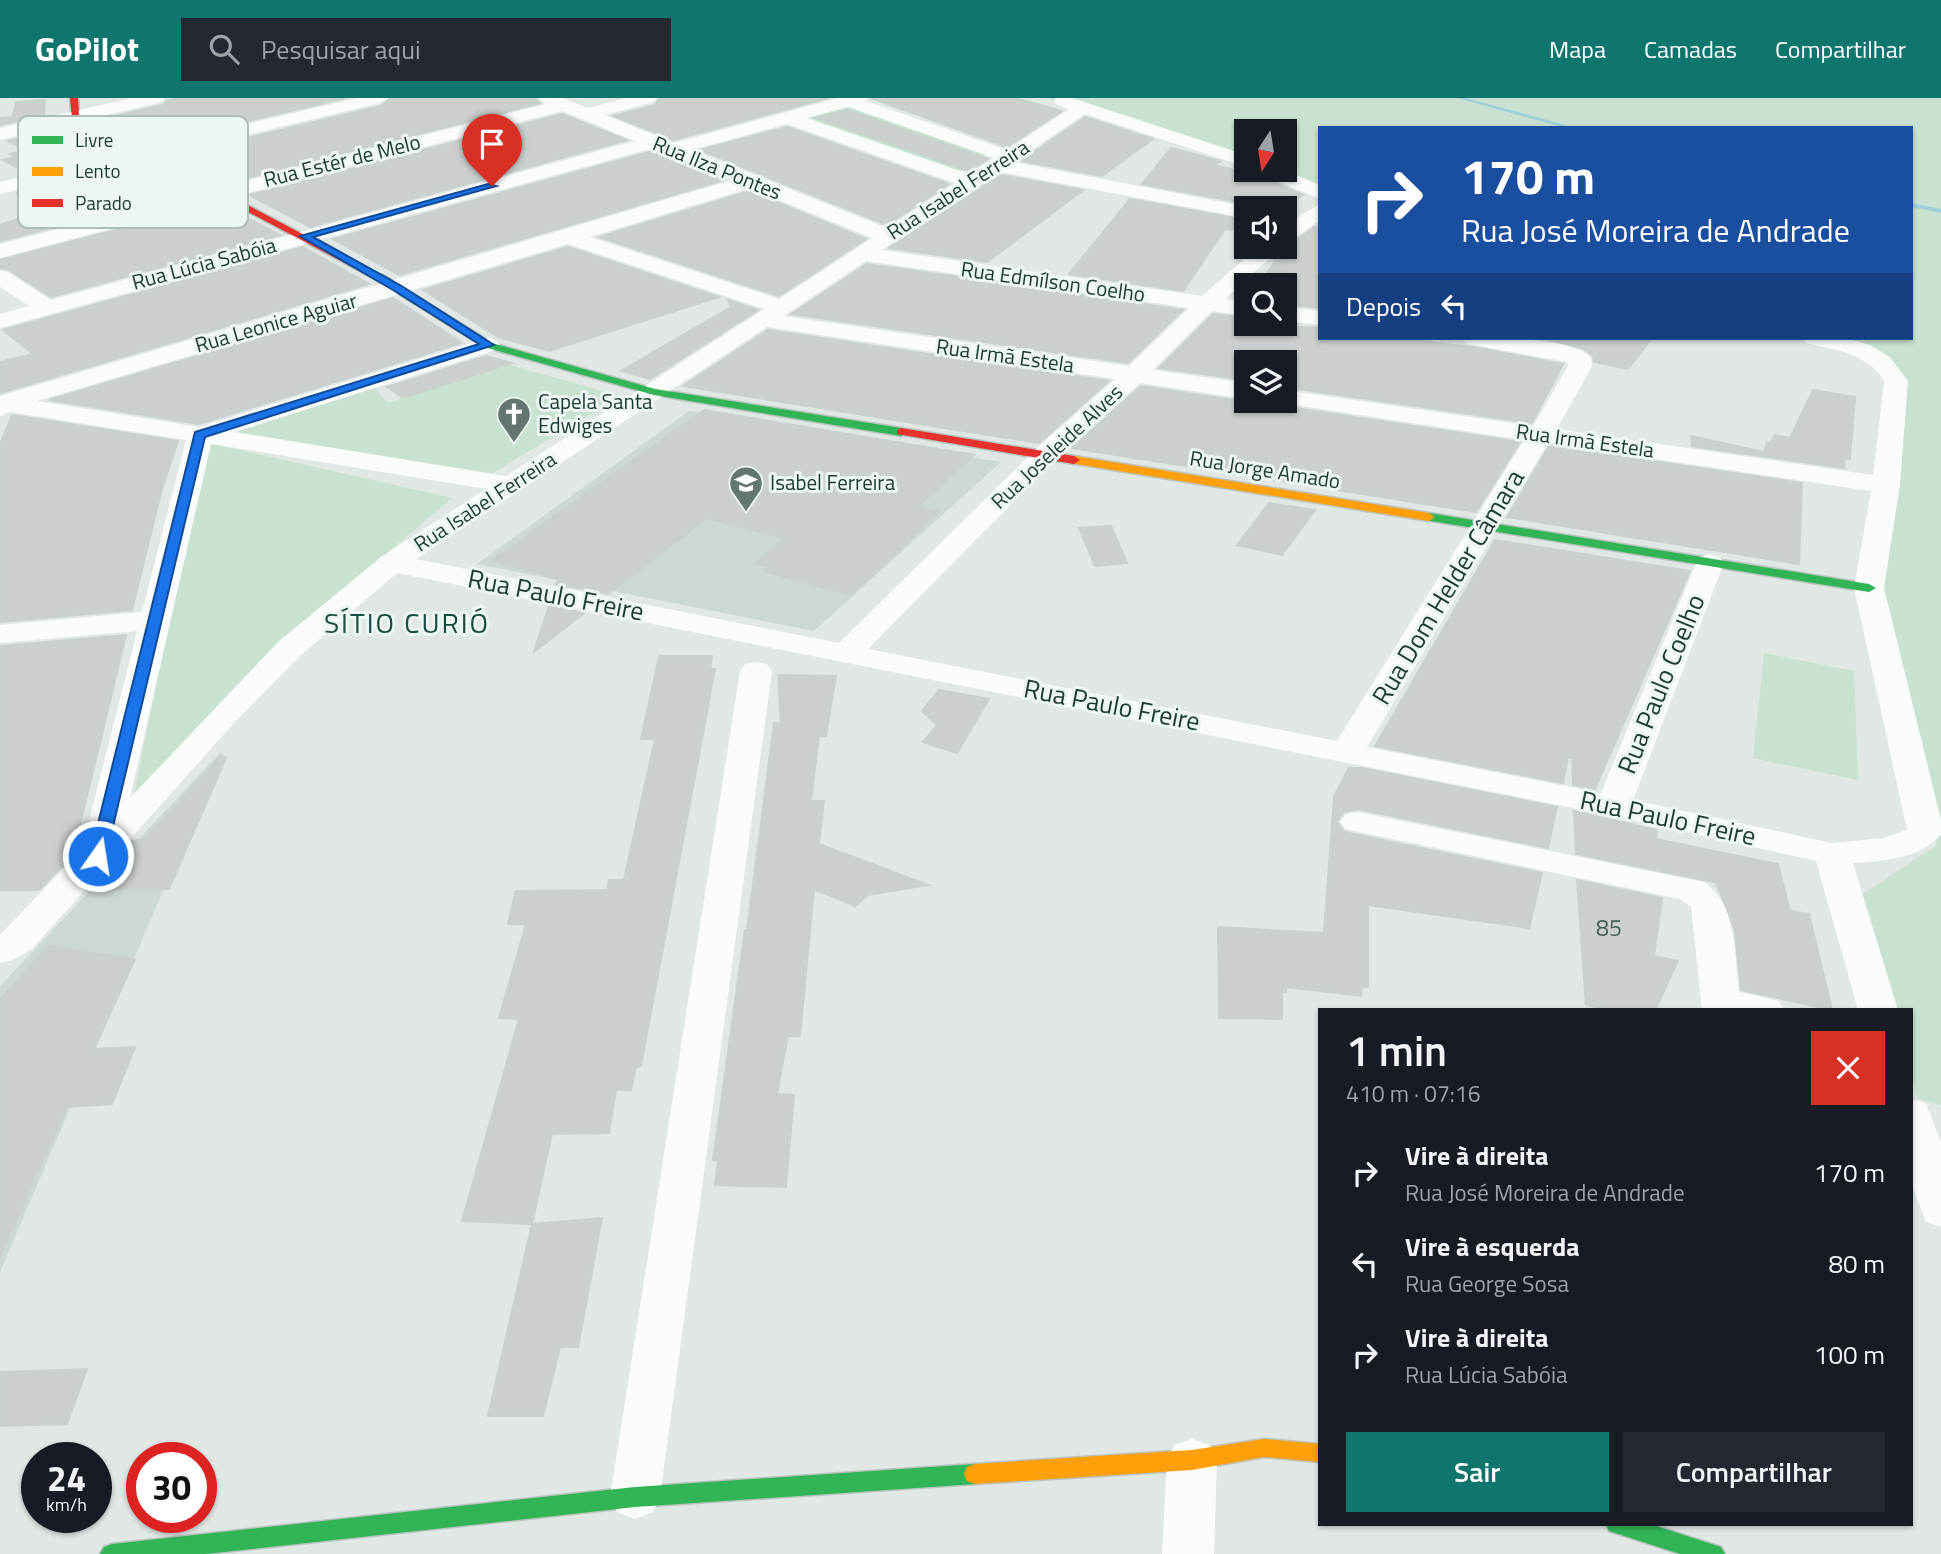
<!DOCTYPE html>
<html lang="pt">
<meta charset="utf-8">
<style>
:root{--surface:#171b24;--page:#242831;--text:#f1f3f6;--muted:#9ea1a6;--accent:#0f766e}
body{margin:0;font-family:"Titillium Web",sans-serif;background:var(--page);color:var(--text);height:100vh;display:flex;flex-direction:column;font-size:26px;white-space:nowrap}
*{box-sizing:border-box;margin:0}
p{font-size:23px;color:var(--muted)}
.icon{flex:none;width:38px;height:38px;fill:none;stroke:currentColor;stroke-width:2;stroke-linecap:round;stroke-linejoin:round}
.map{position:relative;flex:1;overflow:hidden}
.drawer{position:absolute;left:1318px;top:910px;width:595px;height:518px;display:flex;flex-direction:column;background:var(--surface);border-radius:0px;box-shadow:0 2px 5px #0004}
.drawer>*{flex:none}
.top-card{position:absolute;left:1318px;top:28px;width:595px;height:214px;border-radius:0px;box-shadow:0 2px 5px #0004;background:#1a4fa0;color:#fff;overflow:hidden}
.needle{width:46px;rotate:192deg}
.tools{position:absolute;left:1234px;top:21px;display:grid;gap:14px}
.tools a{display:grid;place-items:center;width:63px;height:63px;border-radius:0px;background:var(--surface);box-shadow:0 2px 5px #0004;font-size:35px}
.speed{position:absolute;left:21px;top:1344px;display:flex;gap:14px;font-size:35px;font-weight:700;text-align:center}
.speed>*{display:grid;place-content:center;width:91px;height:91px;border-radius:50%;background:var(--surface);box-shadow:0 2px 5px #0004;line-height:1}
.speed small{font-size:18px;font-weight:400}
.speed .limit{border:10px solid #d22;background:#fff;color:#111}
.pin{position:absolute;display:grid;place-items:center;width:60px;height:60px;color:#fff;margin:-72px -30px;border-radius:50% 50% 50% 0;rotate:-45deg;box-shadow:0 0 7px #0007}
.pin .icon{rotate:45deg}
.me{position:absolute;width:77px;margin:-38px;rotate:13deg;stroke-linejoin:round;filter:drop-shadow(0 0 5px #0008)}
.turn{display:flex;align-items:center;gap:24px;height:147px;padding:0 28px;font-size:32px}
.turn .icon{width:91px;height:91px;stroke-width:2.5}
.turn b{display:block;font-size:49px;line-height:60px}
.then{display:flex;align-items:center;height:66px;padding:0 28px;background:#0003;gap:14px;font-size:26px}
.round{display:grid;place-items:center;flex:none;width:74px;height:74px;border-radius:0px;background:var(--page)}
.summary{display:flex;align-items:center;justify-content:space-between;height:119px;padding:0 28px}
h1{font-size:42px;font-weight:600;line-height:52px}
.button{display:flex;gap:14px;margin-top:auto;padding:14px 28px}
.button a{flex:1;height:80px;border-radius:0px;background:var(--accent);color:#fff;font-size:28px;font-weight:600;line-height:80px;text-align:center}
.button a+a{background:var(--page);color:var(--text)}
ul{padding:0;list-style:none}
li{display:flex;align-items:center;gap:21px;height:91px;padding:0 28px}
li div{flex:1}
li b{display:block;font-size:26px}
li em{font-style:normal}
header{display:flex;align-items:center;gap:42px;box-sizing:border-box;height:98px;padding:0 35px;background:var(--accent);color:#fff}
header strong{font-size:33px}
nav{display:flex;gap:38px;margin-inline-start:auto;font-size:24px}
.search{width:490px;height:63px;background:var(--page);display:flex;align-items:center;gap:18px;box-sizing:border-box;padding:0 24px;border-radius:0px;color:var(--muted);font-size:26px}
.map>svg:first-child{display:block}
.built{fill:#cdd8d4}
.green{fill:#c8e1d0}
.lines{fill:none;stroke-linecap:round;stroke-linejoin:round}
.stream{fill:#9fced7;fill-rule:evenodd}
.building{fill:#cbd0ce;stroke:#c9d0cd;stroke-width:2}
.fast-casing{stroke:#b9c4bf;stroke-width:3}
.slow-casing{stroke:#b9c4bf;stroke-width:3}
.jam-casing{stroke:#b9c4bf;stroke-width:3}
.street{fill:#fafbfb;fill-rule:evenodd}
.fast{fill:#30b455;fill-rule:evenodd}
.slow{fill:#ff9f0a;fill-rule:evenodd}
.jam{fill:#e5322d;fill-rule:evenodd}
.route{fill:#1a73e8;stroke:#114b97;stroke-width:2}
.labels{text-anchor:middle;stroke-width:6;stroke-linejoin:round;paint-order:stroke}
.far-street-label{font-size:21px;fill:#1f3933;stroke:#edf6f2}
.far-poi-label{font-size:21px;fill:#1f3933;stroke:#edf6f2;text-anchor:start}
.number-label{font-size:23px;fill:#4a5f5a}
.street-label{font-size:26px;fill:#1f3933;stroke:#edf6f2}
.neighbourhood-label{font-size:28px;letter-spacing:2px;fill:#1a4b41;stroke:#edf6f2}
.key{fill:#edf6f2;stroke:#afbdb9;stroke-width:2}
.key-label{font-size:19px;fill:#1f3933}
</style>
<header>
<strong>GoPilot</strong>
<div class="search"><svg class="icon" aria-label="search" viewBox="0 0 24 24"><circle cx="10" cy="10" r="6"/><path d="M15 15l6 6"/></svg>Pesquisar aqui</div>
<nav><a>Mapa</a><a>Camadas</a><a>Compartilhar</a></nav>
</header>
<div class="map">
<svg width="1941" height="1456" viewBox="0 0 1941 1456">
<rect width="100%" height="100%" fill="#e0e7e4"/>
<g class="built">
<path d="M 689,313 L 1001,364 L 814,533 L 477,466 Z"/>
<path d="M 223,652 L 0,1174 L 0,888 Z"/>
</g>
<g class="green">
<path d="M 1047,0 L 1941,0 L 1941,1007 L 1918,1001 L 1911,974 L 1911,912 L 1894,912 L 1862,797 L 1937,747 L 1876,484 L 1886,256 L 1822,240 L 1911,240 L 1911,30 L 1320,30 L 1319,101 L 1260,72 L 1284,72 L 1284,33 L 1246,33 L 1246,64 Z"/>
<path d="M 847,7 L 986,56 L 954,77 L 800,21 Z"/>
<path d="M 509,267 L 621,298 L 476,385 L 216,335 L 373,286 L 387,305 Z"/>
<path d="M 208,345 L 452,400 L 313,518 L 132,707 L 167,532 Z"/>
<path d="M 1764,555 L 1854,573 L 1858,682 L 1753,660 Z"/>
</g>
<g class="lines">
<g class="stream">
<path d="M 1457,0 L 1466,0 L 1576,30 L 1566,30 Z"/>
<path d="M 1911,105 L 1941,111 L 1941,115 L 1911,109 Z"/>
</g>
</g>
<g class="building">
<path d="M 177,0 L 346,0 L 149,46 L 101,21 L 163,7 L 166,3 Z"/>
<path d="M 391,0 L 535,0 L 540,5 L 226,85 L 172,58 L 381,8 Z"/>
<path d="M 660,0 L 828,0 L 674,42 L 613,18 L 655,7 Z"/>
<path d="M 871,0 L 1016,0 L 1062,13 L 1007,49 Z"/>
<path d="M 45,2 L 44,17 L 0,27 L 0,20 L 13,19 L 16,4 Z"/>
<path d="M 848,12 L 988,61 L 969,73 L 816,20 Z"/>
<path d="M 562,16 L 627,42 L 310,129 L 249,97 Z"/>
<path d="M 1085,19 L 1153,41 L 1102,78 L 1021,63 Z"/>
<path d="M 72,28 L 120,53 L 27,75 L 3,62 L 16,59 L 10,56 L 26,52 L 8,43 Z"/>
<path d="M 787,29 L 949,86 L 887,127 L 700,52 Z"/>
<path d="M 1171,50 L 1221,63 L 1214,67 L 1262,79 L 1303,97 L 1282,110 L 1257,110 L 1254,107 L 1142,86 Z"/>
<path d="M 653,53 L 724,82 L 399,177 L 333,141 Z"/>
<path d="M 142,65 L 196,93 L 0,143 L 0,127 L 26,118 L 24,117 L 62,107 L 16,95 Z"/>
<path d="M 1001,77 L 1083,92 L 987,164 L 889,150 Z"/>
<path d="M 750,93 L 866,141 L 779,198 L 599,139 Z"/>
<path d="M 1130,101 L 1246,122 L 1246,133 L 1225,131 L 1183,193 L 1069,176 Z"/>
<path d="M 219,105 L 280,137 L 51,199 L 9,172 L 0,170 L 0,162 Z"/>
<path d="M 1314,129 L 1320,130 L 1320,210 L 1284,206 L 1284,187 L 1258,187 L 1284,151 L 1284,146 L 1294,144 Z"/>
<path d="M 303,149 L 369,186 L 0,295 L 0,264 L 33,256 L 3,232 Z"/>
<path d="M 568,149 L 719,199 L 549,253 L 498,239 L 423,192 Z"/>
<path d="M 867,166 L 966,180 L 1183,212 L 1128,265 L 791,216 Z"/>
<path d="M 393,200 L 462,245 L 199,326 L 49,302 Z"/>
<path d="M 728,202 L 758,212 L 650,281 L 621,273 L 731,209 Z"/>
<path d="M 1213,216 L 1246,220 L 1246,226 L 1320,230 L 1320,240 L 1393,240 L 1473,249 L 1563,266 L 1532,325 L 1284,289 L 1284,264 L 1246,264 L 1246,282 L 1159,270 Z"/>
<path d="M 768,232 L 1109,283 L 1039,345 L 683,288 Z"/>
<path d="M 1544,240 L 1652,240 L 1628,271 L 1594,264 L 1593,258 L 1584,251 Z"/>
<path d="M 486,258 L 512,265 L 403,300 L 387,289 Z"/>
<path d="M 1141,288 L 1246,304 L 1273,303 L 1275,307 L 1520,344 L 1476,414 L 1072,350 Z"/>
<path d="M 1813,292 L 1855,299 L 1850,361 L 1844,361 L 1845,370 L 1692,348 L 1691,338 L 1764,354 L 1767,344 L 1771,345 L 1775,337 L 1790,340 Z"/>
<path d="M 704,312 L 974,357 L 917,409 L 940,414 L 851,497 L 764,474 L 769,469 L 755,466 L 785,440 L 707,420 L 608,496 L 556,486 L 558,481 L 492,462 Z"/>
<path d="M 12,317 L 178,343 L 162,391 L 132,512 L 0,524 L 0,346 Z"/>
<path d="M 1549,348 L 1802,385 L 1799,466 L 1507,419 Z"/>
<path d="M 1269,405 L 1315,412 L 1282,457 L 1237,447 Z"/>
<path d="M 1111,428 L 1127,465 L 1095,468 L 1079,430 Z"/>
<path d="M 1495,442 L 1690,473 L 1595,691 L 1573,687 L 1572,660 L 1568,660 L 1563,685 L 1375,648 Z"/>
<path d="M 549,508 L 584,515 L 534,554 Z"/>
<path d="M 126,537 L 78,735 L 75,749 L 80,750 L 39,792 L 0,792 L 0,548 Z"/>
<path d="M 659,558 L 712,558 L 710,571 L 715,571 L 641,968 L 636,969 L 631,992 L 616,992 L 609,1035 L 552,1036 L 532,1126 L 462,1123 L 519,921 L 499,920 L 526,826 L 508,826 L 516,793 L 607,792 L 609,782 L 624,782 L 655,641 L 641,641 Z"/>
<path d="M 778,577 L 836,578 L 826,638 L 819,638 L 811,703 L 824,703 L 819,746 L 928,787 L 868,797 L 855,808 L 814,791 L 800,938 L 788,938 L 777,996 L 794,997 L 786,1089 L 715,1087 L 718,1063 L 713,1062 L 745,832 L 747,832 L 774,625 L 781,625 Z"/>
<path d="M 939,592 L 989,601 L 957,655 L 923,644 L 937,627 L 922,613 Z"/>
<path d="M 222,657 L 226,660 L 169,791 L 89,791 L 132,743 L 145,741 Z"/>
<path d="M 1349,670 L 1362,670 L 1557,709 L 1548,750 L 1358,711 L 1344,714 L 1337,724 L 1344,734 L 1542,775 L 1529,830 L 1368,807 L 1368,889 L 1362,889 L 1361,898 L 1286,889 L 1286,894 L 1282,894 L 1282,921 L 1219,920 L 1218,829 L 1324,835 L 1334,698 Z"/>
<path d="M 1574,713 L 1657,732 L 1656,741 L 1778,766 L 1790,813 L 1809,816 L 1832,912 L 1741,892 L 1735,833 L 1715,782 L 1714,784 L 1576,756 Z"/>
<path d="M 1577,782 L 1662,800 L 1654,858 L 1678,863 L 1655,912 L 1611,912 L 1586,907 Z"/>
<path d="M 47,848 L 135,861 L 94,951 L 135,949 L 112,1006 L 67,1009 L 0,1159 L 0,902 Z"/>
<path d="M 602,1120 L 578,1249 L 560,1249 L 543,1318 L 488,1318 L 532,1126 Z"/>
<path d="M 87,1271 L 67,1326 L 0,1328 L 0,1274 Z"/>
</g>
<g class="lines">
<g class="fast-casing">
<g id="fast">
<path d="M 375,177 L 383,177 L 492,245 L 655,291 L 901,330 L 907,334 L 901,338 L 654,297 L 484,249 L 375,181 Z"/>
<path d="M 1429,415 L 1869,486 L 1876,490 L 1869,494 L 1425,422 L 1423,419 Z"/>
<path d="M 975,1366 L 983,1369 L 986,1376 L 983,1383 L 975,1386 L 635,1409 L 206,1456 L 100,1456 L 104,1449 L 112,1446 L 635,1389 Z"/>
<path d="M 1606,1426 L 1650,1426 L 1721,1449 L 1725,1456 L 1680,1456 L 1609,1433 Z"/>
</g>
</g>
<g class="slow-casing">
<g id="slow">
<path d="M 1074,358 L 1429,415 L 1435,419 L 1429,423 L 1070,365 L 1068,362 Z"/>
<path d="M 1264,1341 L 1320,1346 L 1320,1364 L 1264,1359 L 1192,1372 L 975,1386 L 967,1383 L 964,1376 L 967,1369 L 975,1366 L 1192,1352 Z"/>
</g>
</g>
<g class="jam-casing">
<g id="jam">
<path d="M 70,0 L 78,0 L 79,18 L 384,179 L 375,181 L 72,21 Z"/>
<path d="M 901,330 L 1074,358 L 1080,362 L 1074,366 L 897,336 L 897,332 Z"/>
</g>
</g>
<g class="street">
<path d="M 132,0 L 165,0 L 162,4 L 0,42 L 0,30 Z"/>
<path d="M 357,0 L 389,0 L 380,5 L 0,96 L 0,84 Z"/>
<path d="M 538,0 L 563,0 L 588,10 L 626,0 L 657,0 L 654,4 L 605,17 L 674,45 L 838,0 L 868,0 L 866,3 L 1007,52 L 1069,11 L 1057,7 L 1054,3 L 1056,0 L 1072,0 L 1246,57 L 1246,69 L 1085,16 L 1014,64 L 1254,110 L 1246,110 L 1246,120 L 1000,74 L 882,152 L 1202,198 L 1258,149 L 1282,149 L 1225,201 L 1246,204 L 1246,218 L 1212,213 L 1153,272 L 1246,285 L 1246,301 L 1140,285 L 1054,363 L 868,551 L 1337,643 L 1524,342 L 1275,304 L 1284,303 L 1284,292 L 1533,328 L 1568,268 L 1567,264 L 1474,247 L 1466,245 L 1462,240 C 1486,239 1578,240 1591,260 L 1592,268 L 1557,331 L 1873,377 L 1884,283 C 1868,255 1834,252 1806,245 L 1802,240 L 1845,240 L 1870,247 L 1890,259 L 1908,283 L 1900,387 L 1884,490 L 1941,722 L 1941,736 C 1922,761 1882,763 1853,765 L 1898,912 L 1858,912 L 1816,763 L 1613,718 L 397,475 L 300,558 L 235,624 L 32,851 L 13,862 L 0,865 L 0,837 L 82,751 L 137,533 L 0,545 L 0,527 L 142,514 L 186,342 L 10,314 L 0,318 L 0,298 L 732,82 L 653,50 L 0,230 L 0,216 L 29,208 L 0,189 L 0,172 L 8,174 L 51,202 L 635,43 L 562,13 L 0,160 L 0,146 L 546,6 ZM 848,9 L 994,60 L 969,76 L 807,20 ZM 787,26 L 955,85 L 887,130 L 692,52 ZM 750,90 L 872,140 L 779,201 L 590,139 ZM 568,146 L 764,211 L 506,378 L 235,334 L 496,252 L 500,247 L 496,242 L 488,240 L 199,329 L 37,303 ZM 866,163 L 1189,210 L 1129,268 L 784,218 ZM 767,229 L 1115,281 L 1036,351 L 839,545 L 416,461 ZM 1548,345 L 1871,393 L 1854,490 L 1907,732 L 1883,740 L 1832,745 L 1633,702 L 1724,465 L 1720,459 L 1710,456 L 1700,459 L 1696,465 L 1601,695 L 1367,649 ZM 211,346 L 486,391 L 381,459 L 278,544 L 130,700 Z"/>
<path d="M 1258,72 L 1284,72 L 1320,87 L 1320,101 L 1261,76 Z"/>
<path d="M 1320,106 L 1320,122 L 1292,142 L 1284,143 L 1284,127 Z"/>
<path d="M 1284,209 L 1320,213 L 1320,227 L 1284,223 Z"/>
<path d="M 756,564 L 767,566 L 772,573 L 660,1399 L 653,1414 L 635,1421 L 617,1414 L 610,1399 L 740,573 L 745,566 Z"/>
<path d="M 1357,714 L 1704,784 C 1738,806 1734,857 1739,894 L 1779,903 L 1784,912 L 1702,912 L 1691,809 L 1680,801 L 1345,731 L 1340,724 L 1345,717 Z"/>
<path d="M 1911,1001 L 1926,1005 L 1941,1044 L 1941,1129 L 1926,1124 L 1911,1085 Z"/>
<path d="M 1192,1341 L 1210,1347 L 1217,1362 L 1214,1456 L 1162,1456 L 1167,1362 L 1174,1347 Z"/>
</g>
<use href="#fast" class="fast"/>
<use href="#slow" class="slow"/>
<use href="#jam" class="jam"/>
</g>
<path class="route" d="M 488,86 L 496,88 L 313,139 L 400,187 L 494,247 L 205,339 L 106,758 L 104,762 L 92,762 L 90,758 L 195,334 L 479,246 L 393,192 L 300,138 Z"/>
<defs>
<g id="church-pin" transform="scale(1.75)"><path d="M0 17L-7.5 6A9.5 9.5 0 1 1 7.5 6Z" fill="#637671" stroke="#edf6f2"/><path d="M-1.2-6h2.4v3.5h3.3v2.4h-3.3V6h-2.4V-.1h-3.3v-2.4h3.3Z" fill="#fff"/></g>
<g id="school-pin" transform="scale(1.75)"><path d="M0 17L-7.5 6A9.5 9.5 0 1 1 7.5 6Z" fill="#637671" stroke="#edf6f2"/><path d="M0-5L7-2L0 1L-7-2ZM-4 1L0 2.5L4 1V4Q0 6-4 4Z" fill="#fff"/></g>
</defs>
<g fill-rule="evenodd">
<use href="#church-pin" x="514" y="316"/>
<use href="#school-pin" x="746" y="385"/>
</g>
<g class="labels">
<g class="far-street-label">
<text transform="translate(342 63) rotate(-14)" y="7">Rua Estér de Melo</text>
<text transform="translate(717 70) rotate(22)" y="7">Rua Ilza Pontes</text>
<text transform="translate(958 92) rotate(-33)" y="7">Rua Isabel Ferreira</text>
<text transform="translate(204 166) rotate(-15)" y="7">Rua Lúcia Sabóia</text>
<text transform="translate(1053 184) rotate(8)" y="7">Rua Edmílson Coelho</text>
<text transform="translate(276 225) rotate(-16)" y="7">Rua Leonice Aguiar</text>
<text transform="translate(1005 258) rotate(8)" y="7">Rua Irmã Estela</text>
<text transform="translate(1585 343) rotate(8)" y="7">Rua Irmã Estela</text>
<text transform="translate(1057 349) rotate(-43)" y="7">Rua Joseleide Alves</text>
<text transform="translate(1265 372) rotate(9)" y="7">Rua Jorge Amado</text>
<text transform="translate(485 404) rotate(-33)" y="7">Rua Isabel Ferreira</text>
</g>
<g class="far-poi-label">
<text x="538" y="311">Capela Santa<tspan x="538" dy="24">Edwiges</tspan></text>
<text x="770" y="392">Isabel Ferreira</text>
</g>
<g class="number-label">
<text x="1609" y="838">85</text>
</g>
<g class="street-label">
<text transform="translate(1448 489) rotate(-59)" y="9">Rua Dom Helder Câmara</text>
<text transform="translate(556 497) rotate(11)" y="9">Rua Paulo Freire</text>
<text transform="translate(1661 586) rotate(-68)" y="9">Rua Paulo Coelho</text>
<text transform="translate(1112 607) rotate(11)" y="9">Rua Paulo Freire</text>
<text transform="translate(1668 720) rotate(12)" y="9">Rua Paulo Freire</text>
</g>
<g class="neighbourhood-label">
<text x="407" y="535">SÍTIO CURIÓ</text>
</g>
</g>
<rect x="18" y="18" width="230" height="112" rx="10" class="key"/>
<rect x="32" y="38" width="31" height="8" fill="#30b455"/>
<rect x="32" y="69" width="31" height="9" fill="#ff9f0a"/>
<rect x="32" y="101" width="31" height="8" fill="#e5322d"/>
<g class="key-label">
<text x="75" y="49">Livre</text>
<text x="75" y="80">Lento</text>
<text x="75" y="112">Parado</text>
</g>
</svg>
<div class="tools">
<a><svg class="needle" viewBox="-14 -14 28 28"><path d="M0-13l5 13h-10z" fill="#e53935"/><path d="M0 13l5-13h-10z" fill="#9ea1a6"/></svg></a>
<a><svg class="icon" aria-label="sound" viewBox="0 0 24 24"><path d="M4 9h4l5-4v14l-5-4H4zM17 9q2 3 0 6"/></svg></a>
<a><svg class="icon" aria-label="search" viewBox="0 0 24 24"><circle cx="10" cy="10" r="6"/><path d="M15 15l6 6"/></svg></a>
<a><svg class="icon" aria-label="layers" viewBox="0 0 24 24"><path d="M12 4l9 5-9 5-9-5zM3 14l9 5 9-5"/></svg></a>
</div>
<div class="speed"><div>24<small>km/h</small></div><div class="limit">30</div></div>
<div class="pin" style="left:492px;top:88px;background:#d93025"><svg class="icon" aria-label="arrive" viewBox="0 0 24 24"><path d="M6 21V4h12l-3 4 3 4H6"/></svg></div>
<svg class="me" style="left:98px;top:758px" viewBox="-20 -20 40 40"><circle r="17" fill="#1a73e8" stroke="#fff" stroke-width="3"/><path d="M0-11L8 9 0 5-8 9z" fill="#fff"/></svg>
<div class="top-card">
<div class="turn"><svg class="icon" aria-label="right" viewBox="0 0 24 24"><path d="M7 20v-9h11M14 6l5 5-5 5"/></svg><div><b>170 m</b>Rua José Moreira de Andrade</div></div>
<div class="then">Depois<svg class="icon" aria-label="left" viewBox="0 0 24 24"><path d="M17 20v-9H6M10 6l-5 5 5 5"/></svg></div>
</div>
<section class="drawer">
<div class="summary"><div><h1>1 min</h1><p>410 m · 07:16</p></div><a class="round" style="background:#d93025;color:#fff"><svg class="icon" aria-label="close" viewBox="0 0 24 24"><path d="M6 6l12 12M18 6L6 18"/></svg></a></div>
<ul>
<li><svg class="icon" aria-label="right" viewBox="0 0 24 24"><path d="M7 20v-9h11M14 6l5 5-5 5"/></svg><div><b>Vire à direita</b><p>Rua José Moreira de Andrade</p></div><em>170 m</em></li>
<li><svg class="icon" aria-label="left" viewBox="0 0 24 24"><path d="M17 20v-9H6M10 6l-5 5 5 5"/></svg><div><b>Vire à esquerda</b><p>Rua George Sosa</p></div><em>80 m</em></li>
<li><svg class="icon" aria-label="right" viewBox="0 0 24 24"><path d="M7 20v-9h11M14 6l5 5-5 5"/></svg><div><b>Vire à direita</b><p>Rua Lúcia Sabóia</p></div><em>100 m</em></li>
</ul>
<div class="button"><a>Sair</a><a>Compartilhar</a></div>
</section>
</div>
